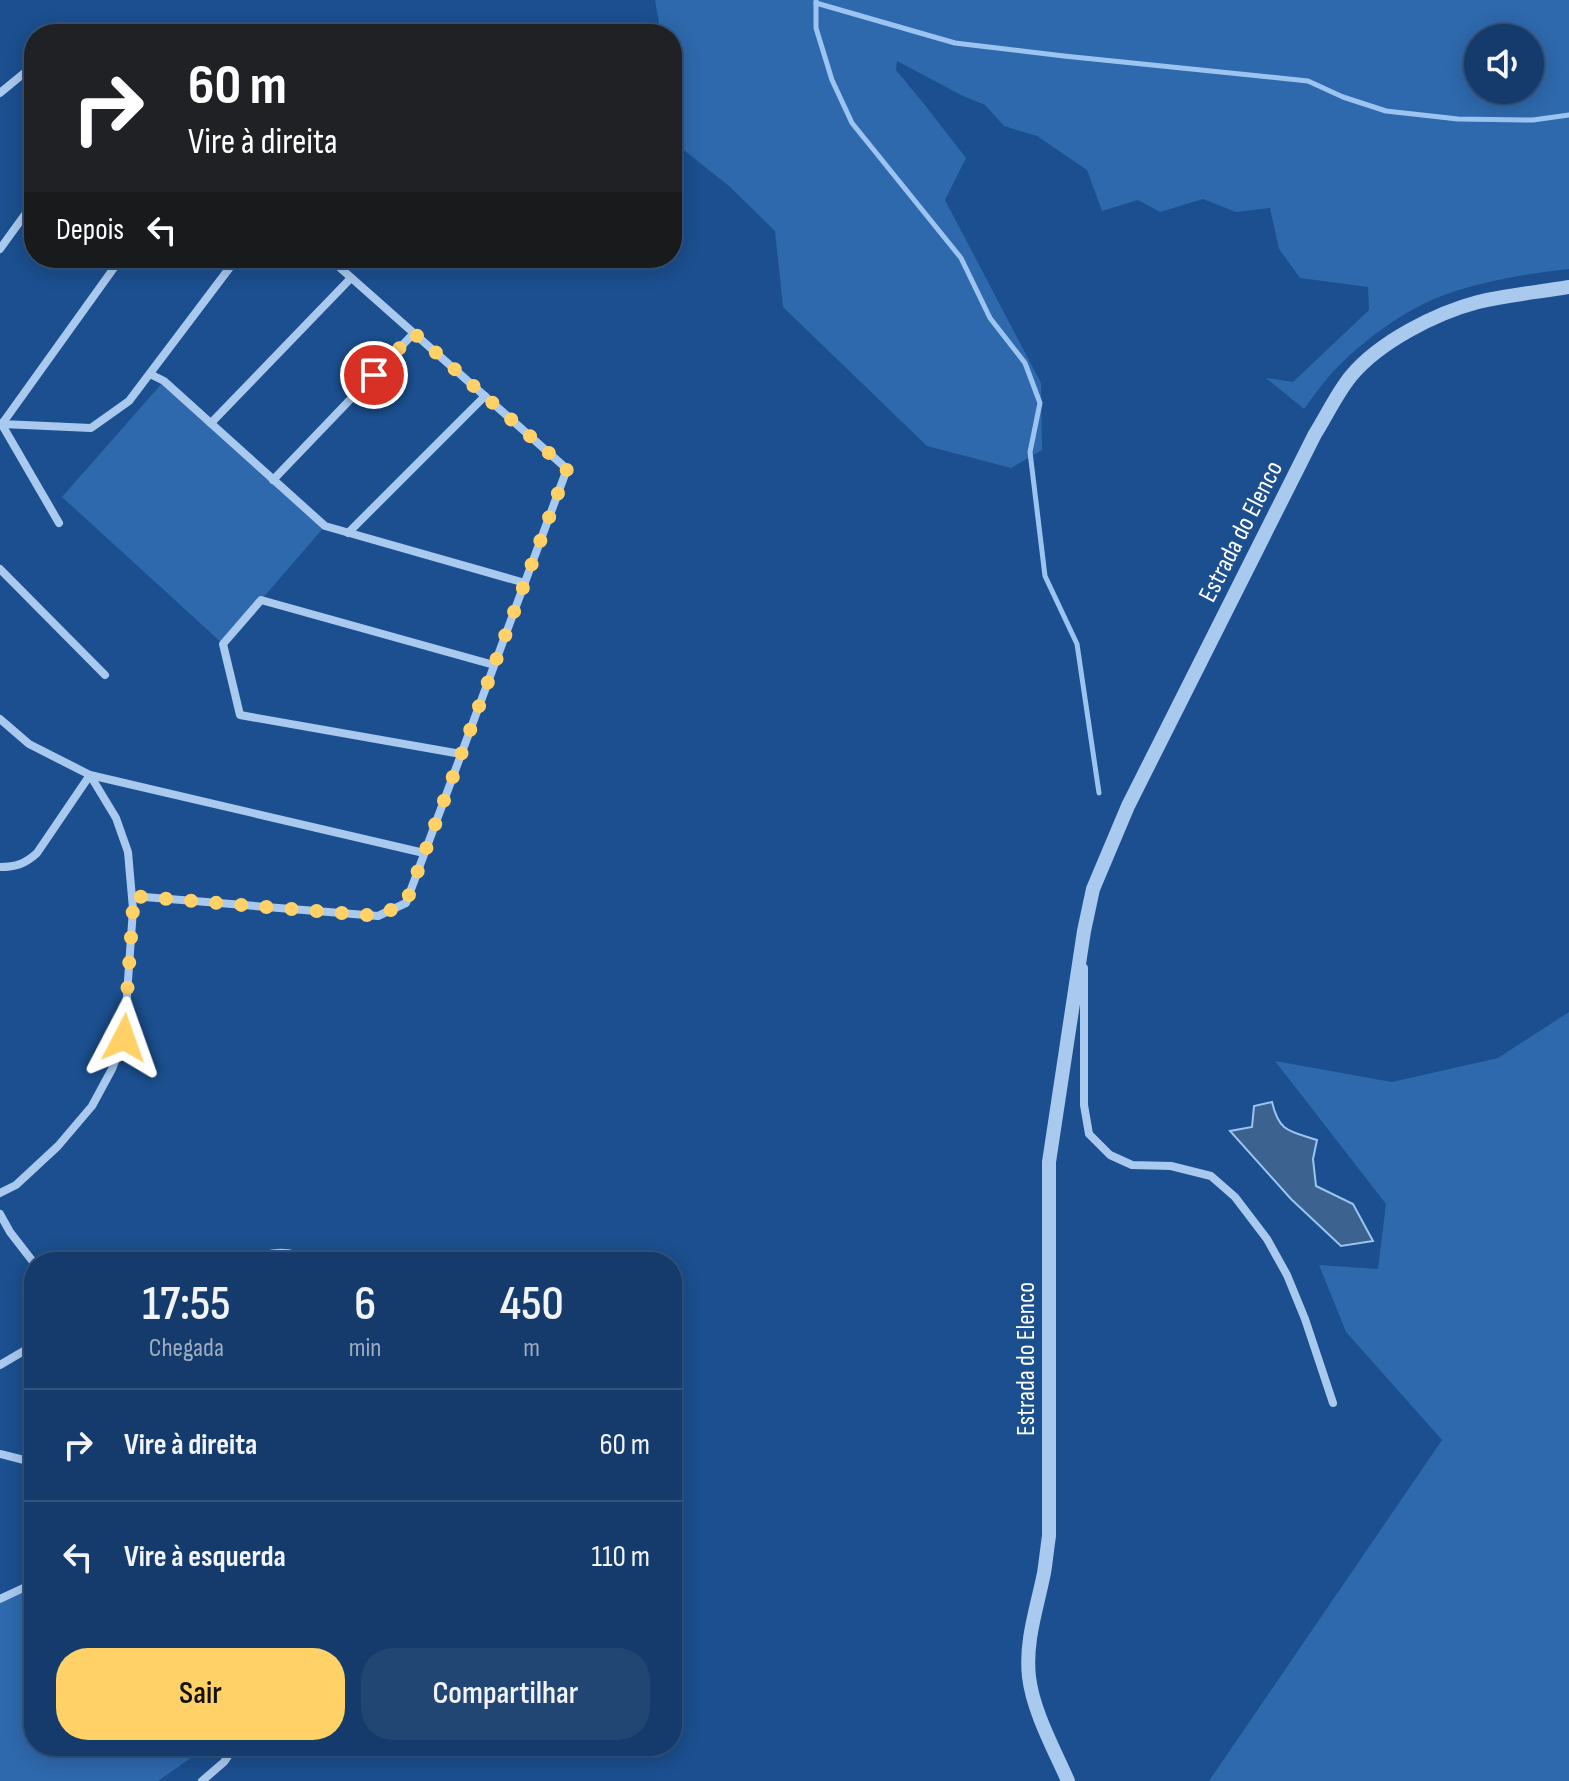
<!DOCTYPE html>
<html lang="pt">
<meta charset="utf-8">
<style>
:root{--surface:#143b6b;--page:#214673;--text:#f1f3f6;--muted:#9dadc1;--line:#33557e;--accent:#ffd166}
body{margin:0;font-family:"Sofia Sans Condensed",sans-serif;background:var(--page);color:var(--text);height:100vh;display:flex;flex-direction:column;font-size:30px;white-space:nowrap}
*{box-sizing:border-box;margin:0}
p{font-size:26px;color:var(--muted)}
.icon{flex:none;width:44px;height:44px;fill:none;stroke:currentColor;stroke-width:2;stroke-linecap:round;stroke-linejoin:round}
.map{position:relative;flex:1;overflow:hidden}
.panel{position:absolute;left:24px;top:1252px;width:658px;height:504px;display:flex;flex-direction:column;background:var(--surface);border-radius:32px;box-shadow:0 4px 20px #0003,0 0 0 2px var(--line)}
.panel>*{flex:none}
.top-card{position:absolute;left:24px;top:24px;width:658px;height:244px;border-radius:32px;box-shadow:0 4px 20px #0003,0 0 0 2px var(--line);background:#202124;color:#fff;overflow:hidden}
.tools{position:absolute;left:1464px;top:24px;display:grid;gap:16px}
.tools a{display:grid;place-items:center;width:80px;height:80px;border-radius:50%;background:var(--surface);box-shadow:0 4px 20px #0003,0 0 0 2px var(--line);font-size:40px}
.pin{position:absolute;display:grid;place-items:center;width:68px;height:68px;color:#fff;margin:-34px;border:4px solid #fff;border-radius:50%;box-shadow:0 2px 8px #0007}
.me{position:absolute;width:88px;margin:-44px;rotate:4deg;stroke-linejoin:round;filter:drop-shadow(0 0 6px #0008)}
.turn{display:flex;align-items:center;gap:28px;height:168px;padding:0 32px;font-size:36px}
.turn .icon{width:104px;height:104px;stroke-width:2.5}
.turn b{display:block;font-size:56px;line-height:68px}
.then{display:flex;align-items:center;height:76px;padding:0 32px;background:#0003;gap:16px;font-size:30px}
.eta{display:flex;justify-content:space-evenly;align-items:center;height:136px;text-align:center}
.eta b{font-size:48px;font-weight:600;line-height:56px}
.button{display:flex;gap:16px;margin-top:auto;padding:16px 32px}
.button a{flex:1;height:92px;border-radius:32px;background:var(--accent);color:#111;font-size:32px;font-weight:600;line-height:92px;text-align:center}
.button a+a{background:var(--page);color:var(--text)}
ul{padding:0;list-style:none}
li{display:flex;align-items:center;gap:24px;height:112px;padding:0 32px;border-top:2px solid var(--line)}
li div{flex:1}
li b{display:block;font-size:30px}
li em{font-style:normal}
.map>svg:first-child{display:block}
.green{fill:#2e69ad;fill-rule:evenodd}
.water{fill:#3c6290;stroke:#9cc4f0;stroke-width:2}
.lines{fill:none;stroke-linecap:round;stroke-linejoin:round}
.stream{stroke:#9cc4f0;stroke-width:5}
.minor{stroke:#a9c9ee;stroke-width:8}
.tertiary{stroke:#a9c9ee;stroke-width:14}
.route{stroke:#ffd166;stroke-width:14;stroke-dasharray:0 25.2}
.labels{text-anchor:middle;stroke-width:8;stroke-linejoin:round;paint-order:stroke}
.street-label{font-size:26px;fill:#fff;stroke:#1b4f8f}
</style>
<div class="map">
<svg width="1569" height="1781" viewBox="0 0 1569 1781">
<rect width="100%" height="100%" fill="#1b4f8f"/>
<g class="green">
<path d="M 655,0 L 1569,0 L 1569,269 C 1532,273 1495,279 1459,290 C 1413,303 1363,339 1331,374 C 1321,385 1313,397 1304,409 L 1266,378 L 1293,382 L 1369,310 L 1368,287 L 1300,278 L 1279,249 L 1270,208 L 1236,212 L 1203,199 L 1160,212 L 1138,200 L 1102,211 L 1087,170 L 1037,136 L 1004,126 L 985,105 L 961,95 L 897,61 L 896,70 L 924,104 L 966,158 L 945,200 L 1041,383 L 1042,450 L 1011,468 L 927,446 L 783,307 L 775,231 L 729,186 L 680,147 L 672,100 L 672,34 L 661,34 ZM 1530,38 L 1530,90 L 1478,90 L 1478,38 Z"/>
<path d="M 164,381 L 325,526 L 223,644 L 62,497 Z"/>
<path d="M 1569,1012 L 1569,1781 L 1209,1781 L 1442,1440 L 1346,1332 L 1319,1265 L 1378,1269 L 1386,1204 L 1275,1061 L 1392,1082 L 1498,1058 Z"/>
<path d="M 34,1583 L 34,1746 L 208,1746 L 158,1781 L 0,1781 L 0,1599 Z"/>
</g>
<path class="water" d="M 1272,1102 C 1279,1132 1289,1131 1317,1140 L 1313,1159 L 1316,1186 L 1353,1204 L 1373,1241 L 1341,1246 L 1291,1199 L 1230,1131 L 1252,1127 L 1254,1106 Z"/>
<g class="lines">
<g class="stream">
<path d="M 816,0 L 816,28 L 832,80 L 852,123 L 961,258 L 990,318 L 1025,363 L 1040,403 L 1030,452 L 1045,576 L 1077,644 L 1099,793"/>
<path d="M 816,3 L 955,43 L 1064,56 L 1308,81 L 1343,97 L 1386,111 L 1458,119 L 1533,120 L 1569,115"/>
</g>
<g class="minor">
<path d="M 0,93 L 34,65"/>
<path d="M 0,249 L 34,202"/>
<path d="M 121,258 L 2,424 L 91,428 L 129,401 L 237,258"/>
<path d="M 150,374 L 164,381 L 325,526 L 525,583"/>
<path d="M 1,423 L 59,523"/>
<path d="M 211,423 L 351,278"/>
<path d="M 273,480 L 414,333"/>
<path d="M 348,533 L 485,396"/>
<path d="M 0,569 L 105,675"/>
<path d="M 0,719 L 29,744 L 90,775 L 116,818 L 128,852 L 133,909 L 124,1038 L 112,1069 L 92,1106 L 58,1146 L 16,1185 L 0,1193"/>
<path d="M 461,754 L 240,715 L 223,644 L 261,600 L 494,665"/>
<path d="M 0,867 C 16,867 25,864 37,853 L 90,775 L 424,853"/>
<path d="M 132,896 L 378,916 L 406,903 L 567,469 L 329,258"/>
<path d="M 1084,968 L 1084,1105 L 1089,1134 L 1110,1155 L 1132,1165 L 1171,1166 L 1211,1176 L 1235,1197 L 1267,1239 L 1287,1275 L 1305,1319 L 1333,1403"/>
<path d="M 0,1214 L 10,1232 L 34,1263"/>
<path d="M 241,1262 C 267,1253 287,1247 312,1262"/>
<path d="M 0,1365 L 34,1345"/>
<path d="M 0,1454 L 28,1461 L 34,1460"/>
<path d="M 0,1599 L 34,1583"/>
<path d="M 202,1781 L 224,1762 L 235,1746"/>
</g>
<path class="tertiary" d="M 1068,1781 C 1054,1749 1033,1711 1029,1677 C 1025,1641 1037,1608 1044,1573 C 1046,1561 1047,1549 1049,1536 L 1049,1162 L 1084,931 L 1093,889 L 1128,806 L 1315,434 C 1327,415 1337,393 1351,376 C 1379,342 1436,313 1478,302 C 1507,295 1539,292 1569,287"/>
</g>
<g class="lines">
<path class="route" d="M 124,1038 L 133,909 L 132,896 L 378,916 L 406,903 L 567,469 L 414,333 L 374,375"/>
</g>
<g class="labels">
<g class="street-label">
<text transform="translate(1240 531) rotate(-63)" y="9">Estrada do Elenco</text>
<text transform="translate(1025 1359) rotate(-90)" y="9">Estrada do Elenco</text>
</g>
</g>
</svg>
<div class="tools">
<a><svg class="icon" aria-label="sound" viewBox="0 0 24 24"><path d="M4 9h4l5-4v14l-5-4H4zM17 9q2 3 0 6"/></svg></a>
</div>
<div class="pin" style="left:374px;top:375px;background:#d93025"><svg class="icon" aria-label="arrive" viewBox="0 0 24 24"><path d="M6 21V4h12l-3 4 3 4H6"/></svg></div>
<svg class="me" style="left:124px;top:1038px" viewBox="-20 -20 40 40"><path d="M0-17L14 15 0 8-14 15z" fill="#ffd166" stroke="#fff" stroke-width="4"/></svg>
<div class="top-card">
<div class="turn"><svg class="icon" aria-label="right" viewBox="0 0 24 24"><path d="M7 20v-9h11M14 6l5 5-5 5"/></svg><div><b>60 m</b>Vire à direita</div></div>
<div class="then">Depois<svg class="icon" aria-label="left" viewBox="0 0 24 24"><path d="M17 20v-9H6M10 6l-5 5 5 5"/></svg></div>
</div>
<section class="panel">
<div class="eta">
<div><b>17:55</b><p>Chegada</p></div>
<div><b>6</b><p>min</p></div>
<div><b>450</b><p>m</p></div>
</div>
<ul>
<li><svg class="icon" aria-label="right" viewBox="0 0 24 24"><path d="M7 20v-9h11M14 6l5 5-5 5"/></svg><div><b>Vire à direita</b></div><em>60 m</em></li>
<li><svg class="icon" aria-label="left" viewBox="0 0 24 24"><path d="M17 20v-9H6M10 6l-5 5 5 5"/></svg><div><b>Vire à esquerda</b></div><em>110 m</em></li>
</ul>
<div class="button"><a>Sair</a><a>Compartilhar</a></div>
</section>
</div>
